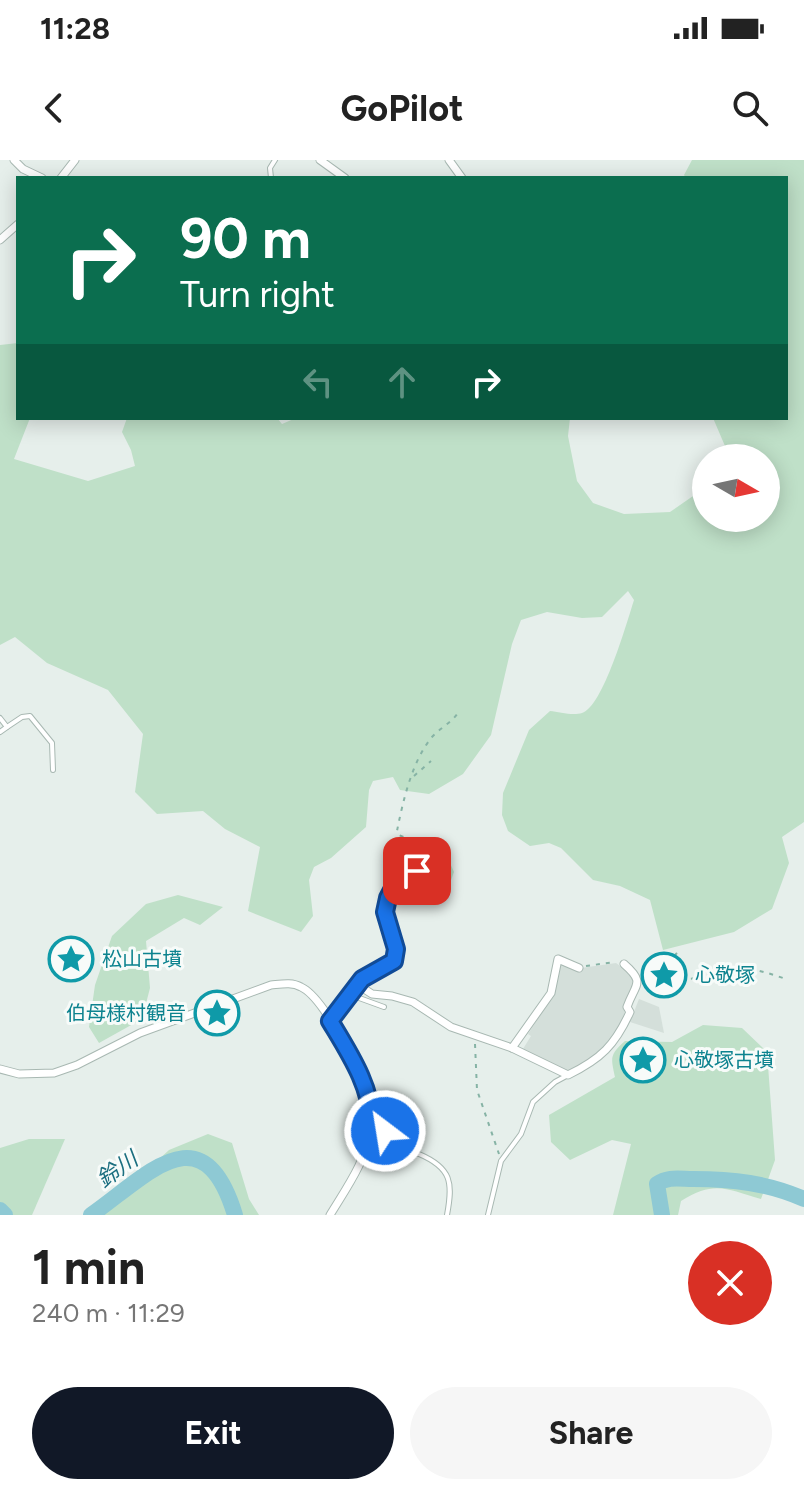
<!DOCTYPE html>
<meta charset="utf-8">
<style>
:root{--surface:#fff;--page:#f6f6f6;--text:#222;--muted:#767676;--accent:#111827}
body{margin:0;font-family:Figtree,"Noto Sans JP",sans-serif;background:var(--page);color:var(--text);height:100vh;display:flex;flex-direction:column;font-size:30px;white-space:nowrap}
*{box-sizing:border-box;margin:0}
p{font-size:26px;color:var(--muted)}
.icon{flex:none;width:44px;height:44px;fill:none;stroke:currentColor;stroke-width:2;stroke-linecap:round;stroke-linejoin:round}
.map{position:relative;height:1055px;overflow:hidden}
.panel{display:flex;flex-direction:column;background:var(--surface);flex:1}
.panel>*{flex:none}
.top-card{position:absolute;left:16px;top:16px;width:772px;height:244px;border-radius:0px;box-shadow:0 4px 20px #0003;background:#0b6e4f;color:#fff;overflow:hidden}
.needle{width:52px;rotate:99deg}
.buttons{position:absolute;left:692px;top:284px;display:grid;gap:16px}
.buttons a{display:grid;place-items:center;width:88px;height:88px;border-radius:50%;background:var(--surface);box-shadow:0 4px 20px #0003;font-size:40px}
.pin{position:absolute;display:grid;place-items:center;width:68px;height:68px;color:#fff;margin:-34px;border-radius:16px;box-shadow:0 4px 12px #0006}
.me{position:absolute;width:88px;margin:-44px;rotate:329deg;stroke-linejoin:round;filter:drop-shadow(0 0 6px #0008)}
.turn{display:flex;align-items:center;gap:28px;height:168px;padding:0 32px;font-size:36px}
.turn .icon{width:104px;height:104px;stroke-width:2.5}
.turn b{display:block;font-size:56px;line-height:68px}
.lanes{display:flex;align-items:center;height:76px;padding:0 32px;background:#0003;justify-content:center;gap:40px;direction:ltr}
.lanes .off{opacity:.35}
.round{display:grid;place-items:center;flex:none;width:84px;height:84px;border-radius:42px;background:var(--page)}
.summary{display:flex;align-items:center;justify-content:space-between;height:136px;padding:0 32px}
h1{font-size:48px;font-weight:700;line-height:60px}
.button{display:flex;gap:16px;margin-top:auto;padding:16px 32px}
.button a{flex:1;height:92px;border-radius:48px;background:var(--accent);color:#fff;font-size:32px;font-weight:700;line-height:92px;text-align:center}
.button a+a{background:var(--page);color:var(--text)}
.status{display:flex;justify-content:space-between;align-items:center;height:56px;padding:0 40px;background:var(--surface);direction:ltr}
.status svg{height:22px;fill:currentColor}
header{display:flex;justify-content:space-between;align-items:center;height:104px;padding:0 32px;background:var(--surface);font-size:36px;font-weight:700}
.map>svg:first-child{display:block}
.built{fill:#d4dfda}
.green{fill:#bfe0c8}
.lines{fill:none;stroke-linecap:round;stroke-linejoin:round}
.river{stroke:#8ec9d4;stroke-width:16}
.service-casing{stroke:#a8b8b2;stroke-width:6}
.minor-casing{stroke:#a8b8b2;stroke-width:9}
.path{stroke:#86b3a5;stroke-width:2;stroke-dasharray:4 6;stroke-linecap:butt}
.service{stroke:#fff;stroke-width:4}
.minor{stroke:#fff;stroke-width:7}
.route-casing{stroke:#114b97;stroke-width:20}
.route{stroke:#1a73e8;stroke-width:14}
.labels{text-anchor:middle;stroke-width:6;stroke-linejoin:round;paint-order:stroke}
.culture-label{font-size:20px;fill:#0d838f;stroke:#f7fbf9;text-anchor:start}
.water-label{font-size:22px;font-style:italic;fill:#1c6f80;stroke:#f7fbf9}
</style>
<div class="status"><b>11:28</b><svg viewBox="0 0 49 12"><path d="M0 12V9h3v3zM5 12V6h3v6zM10 12V3h3v9zM15 12V0h3v12zM26 1h20v11H26zM47 4h2v5h-2z"/></svg></div>
<header><svg class="icon" aria-label="back" viewBox="0 0 24 24"><path d="M15 5l-7 7 7 7"/></svg>GoPilot<svg class="icon" aria-label="search" viewBox="0 0 24 24"><circle cx="10" cy="10" r="6"/><path d="M15 15l6 6"/></svg></header>
<div class="map">
<svg width="804" height="1055" viewBox="0 0 804 1055">
<rect width="100%" height="100%" fill="#e6efeb"/>
<g class="built">
<path d="M 561,803 L 574,809 L 616,803 L 636,818 L 623,848 L 626,856 L 617,875 L 599,894 L 568,912 L 523,889 L 531,876 L 528,874 L 554,834 Z"/>
<path d="M 639,839 L 659,847 L 664,873 L 630,862 Z"/>
</g>
<g class="green">
<path d="M 692,0 L 804,0 L 804,662 L 782,677 L 789,703 L 772,749 L 734,772 L 663,790 L 650,740 L 620,726 L 593,720 L 561,688 L 549,683 L 530,686 L 508,671 L 502,655 L 503,633 L 529,570 L 550,551 C 559,552 573,556 582,553 C 603,547 627,462 634,440 L 628,431 L 602,457 L 582,458 L 547,452 L 521,460 L 512,484 L 491,575 L 463,614 L 429,634 L 400,630 L 393,617 L 373,621 L 369,630 L 366,667 L 331,698 L 314,707 L 309,720 L 313,756 L 301,772 L 248,751 L 260,687 L 225,669 L 203,651 L 157,654 L 135,632 L 143,574 L 108,530 L 47,503 L 15,477 L 0,485 L 0,185 L 18,183 L 18,258 L 30,258 L 14,299 L 88,321 L 135,306 L 131,290 L 122,272 L 127,258 L 277,258 L 282,264 L 296,258 L 570,258 L 568,276 L 577,321 L 593,343 L 624,354 L 670,352 L 706,327 L 706,358 L 766,358 L 766,298 L 720,298 L 725,286 L 713,258 L 786,258 L 786,18 L 686,18 L 684,15 Z"/>
<path d="M 439,700 L 450,703 L 454,712 L 447,731 L 440,729 L 427,716 L 429,708 Z"/>
<path d="M 178,735 L 223,747 L 200,765 L 184,758 L 146,781 L 150,828 L 142,859 L 99,883 L 89,867 L 95,825 L 112,776 L 146,744 Z"/>
<path d="M 703,865 L 742,868 L 767,892 L 775,1000 L 761,1039 C 726,1029 715,1020 681,1041 L 678,1055 L 613,1055 L 631,984 L 612,980 L 570,1000 L 551,982 L 549,955 L 615,917 C 611,898 609,895 625,881 L 672,882 Z"/>
<path d="M 208,974 L 232,983 L 249,1039 L 259,1055 L 98,1055 L 169,990 Z"/>
<path d="M 29,979 L 65,979 L 32,1055 L 0,1055 L 0,988 Z"/>
</g>
<g class="lines">
<g class="river">
<path d="M 0,1050 L 5,1055"/>
<path d="M 91,1055 C 147,1016 203,949 235,1055"/>
<path d="M 662,1055 L 657,1024 C 668,1016 680,1019 693,1019 C 732,1019 768,1023 804,1039"/>
</g>
<g class="service-casing">
<g id="service">
<path d="M 271,18 L 270,8 L 275,0"/>
<path d="M 0,558 L 7,567 L 0,572"/>
<path d="M 7,567 L 22,557 L 30,556 L 52,583 L 53,610"/>
<path d="M 406,714 L 417,711 L 434,698 L 446,700"/>
<path d="M 351,835 L 384,847"/>
<path d="M 371,966 C 387,968 389,980 401,988 C 406,991 413,991 419,994 C 452,1008 453,1023 447,1055"/>
<path d="M 488,1055 L 501,1001 L 521,974 L 533,942 L 555,922 L 568,915"/>
</g>
</g>
<g class="minor-casing">
<g id="minor">
<path d="M 14,0 L 23,9 L 42,18"/>
<path d="M 320,0 L 345,18"/>
<path d="M 449,0 L 462,18"/>
<path d="M 61,18 L 75,0"/>
<path d="M 0,80 L 18,64"/>
<path d="M 358,825 L 372,834 L 392,836 L 413,842 L 451,867 L 512,888 L 568,915 C 601,899 615,885 630,852 L 627,847 C 635,824 646,823 624,804"/>
<path d="M 330,861 L 362,819 L 370,813 L 394,801 C 404,780 375,764 393,728 C 397,721 399,718 405,714"/>
<path d="M 512,888 L 551,833 L 558,799 L 579,808"/>
<path d="M 0,909 L 19,914 L 54,913 L 77,905 L 140,873 L 271,825 C 282,824 292,822 301,827 C 328,839 375,938 371,966 C 367,1000 347,1027 330,1055"/>
</g>
</g>
<g class="path">
<path d="M 414,616 L 431,601"/>
<path d="M 413,704 L 421,685 L 399,675 L 397,671 C 403,641 412,601 432,577 C 441,567 453,562 459,551"/>
<path d="M 586,806 L 615,802"/>
<path d="M 664,808 C 685,831 712,810 738,809 C 754,808 768,813 783,818"/>
<path d="M 646,823 L 677,793"/>
<path d="M 475,884 L 477,930 L 499,994"/>
</g>
<use href="#service" class="service"/>
<use href="#minor" class="minor"/>
</g>
<g class="lines">
<g class="route-casing">
<path id="route" d="M 385,971 L 371,966 C 374,930 348,891 330,861 L 362,819 L 394,801 L 396,789 L 385,752 L 388,738 L 398,719 L 417,711"/>
</g>
<use href="#route" class="route"/>
</g>
<defs>
<g id="sight-ring" transform="scale(2.3)"><circle r="9.5" fill="#f7fbf9" stroke="#0f9aa8" stroke-width="1.5"/><path d="M0-6L1.8-2.2L6-1.7L2.9 1.2L3.7 5.4L0 3.3L-3.7 5.4L-2.9 1.2L-6-1.7L-1.8-2.2Z" fill="#0f9aa8"/></g>
</defs>
<g fill-rule="evenodd">
<use href="#sight-ring" x="71" y="799"/>
<use href="#sight-ring" x="664" y="815"/>
<use href="#sight-ring" x="217" y="853"/>
<use href="#sight-ring" x="643" y="900"/>
</g>
<g class="labels">
<g class="culture-label">
<text x="102" y="806">松山古墳</text>
<text x="695" y="822">心敬塚</text>
<text x="186" y="860" text-anchor="end">伯母様村観音</text>
<text x="674" y="907">心敬塚古墳</text>
</g>
<g class="water-label">
<text transform="translate(117 1009) rotate(-35)" y="8">鈴川</text>
</g>
</g>
</svg>
<div class="buttons">
<a><svg class="needle" viewBox="-14 -14 28 28"><path d="M0-13l5 13h-10z" fill="#e53935"/><path d="M0 13l5-13h-10z" fill="#767676"/></svg></a>
</div>
<div class="pin" style="left:417px;top:711px;background:#d93025"><svg class="icon" aria-label="arrive" viewBox="0 0 24 24"><path d="M6 21V4h12l-3 4 3 4H6"/></svg></div>
<svg class="me" style="left:385px;top:971px" viewBox="-20 -20 40 40"><circle r="17" fill="#1a73e8" stroke="#fff" stroke-width="3"/><path d="M0-11L8 9 0 5-8 9z" fill="#fff"/></svg>
<div class="top-card">
<div class="turn"><svg class="icon" aria-label="right" viewBox="0 0 24 24"><path d="M7 20v-9h11M14 6l5 5-5 5"/></svg><div><b>90 m</b>Turn right</div></div>
<div class="lanes"><svg class="icon off" aria-label="left" viewBox="0 0 24 24"><path d="M17 20v-9H6M10 6l-5 5 5 5"/></svg><svg class="icon off" aria-label="ahead" viewBox="0 0 24 24"><path d="M12 20V5M6 11l6-6 6 6"/></svg><svg class="icon" aria-label="right" viewBox="0 0 24 24"><path d="M7 20v-9h11M14 6l5 5-5 5"/></svg></div>
</div>
</div>
<section class="panel">
<div class="summary"><div><h1>1 min</h1><p>240 m · 11:29</p></div><a class="round" style="background:#d93025;color:#fff"><svg class="icon" aria-label="close" viewBox="0 0 24 24"><path d="M6 6l12 12M18 6L6 18"/></svg></a></div>
<div class="button"><a>Exit</a><a>Share</a></div>
</section>
